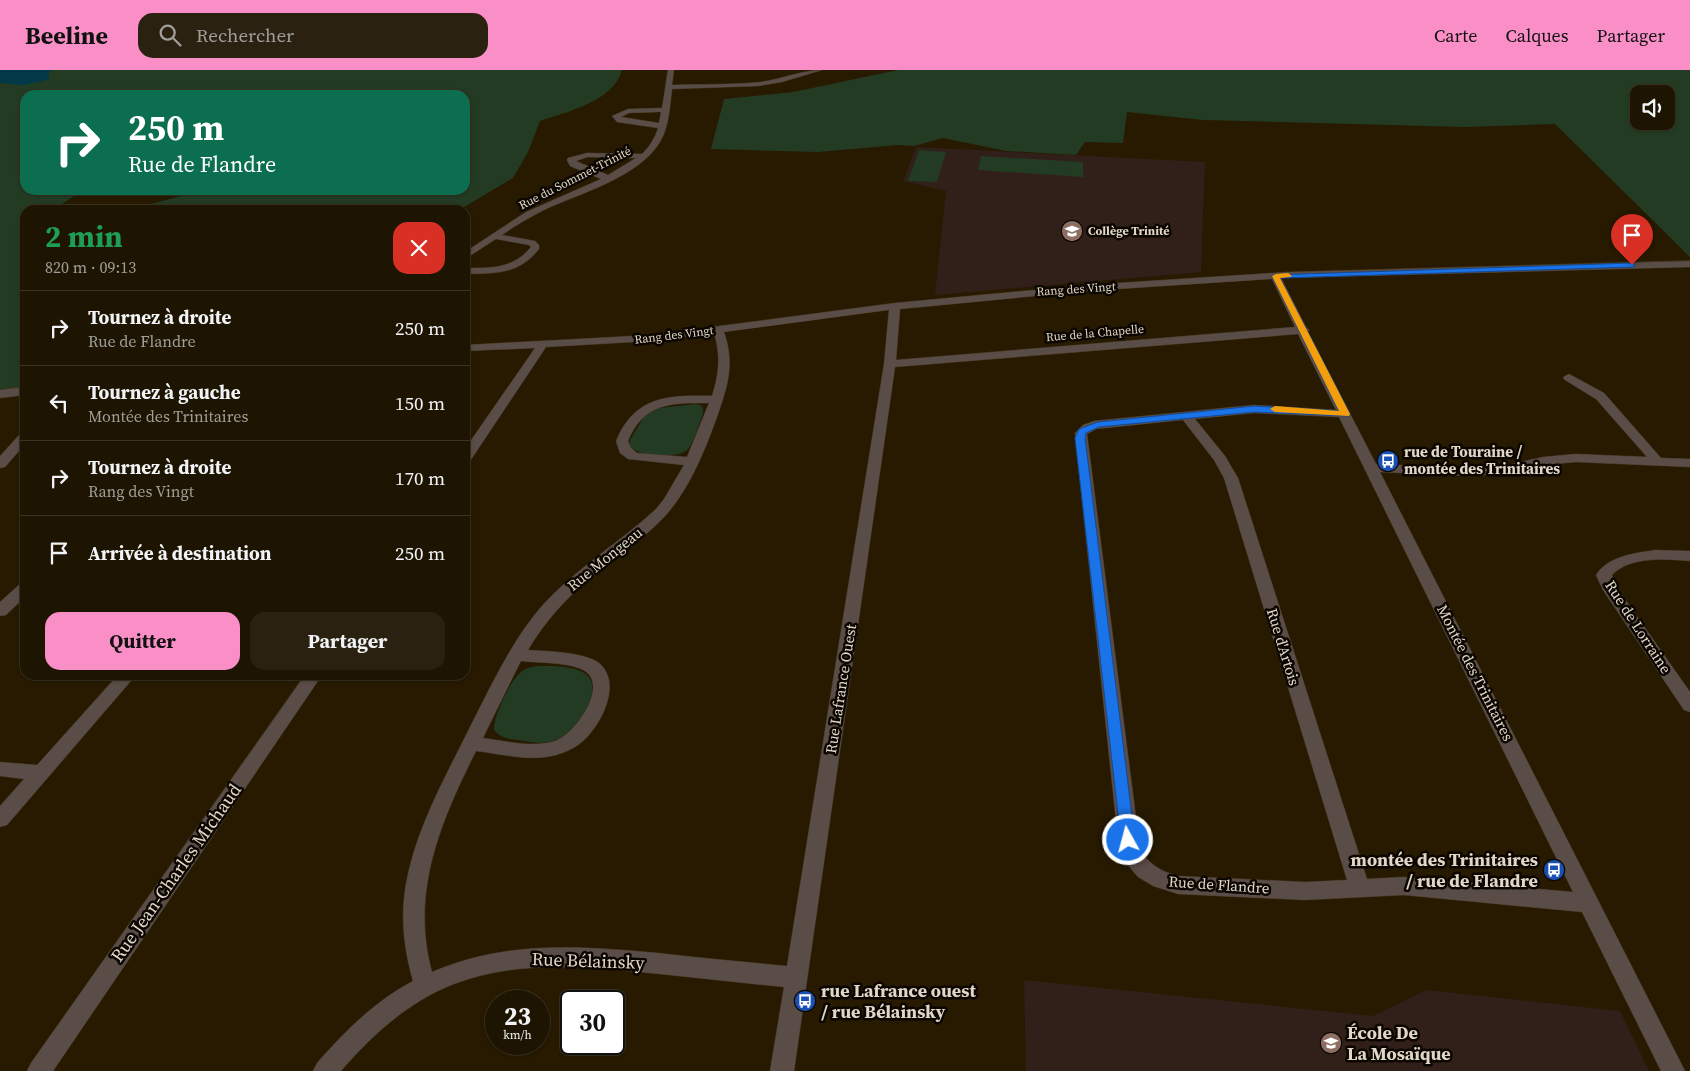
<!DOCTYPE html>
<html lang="fr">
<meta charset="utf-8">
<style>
:root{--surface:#1d1401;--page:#2a2110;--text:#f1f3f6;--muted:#a09e99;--line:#3b3323;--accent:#fa8fc7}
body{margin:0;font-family:"Source Serif 4",serif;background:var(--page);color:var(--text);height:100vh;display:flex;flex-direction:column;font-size:19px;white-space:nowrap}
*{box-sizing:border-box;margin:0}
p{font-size:16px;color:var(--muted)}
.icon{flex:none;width:28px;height:28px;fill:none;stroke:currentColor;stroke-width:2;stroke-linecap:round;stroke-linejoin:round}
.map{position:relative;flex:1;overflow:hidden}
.drawer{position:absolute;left:20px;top:135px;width:450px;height:475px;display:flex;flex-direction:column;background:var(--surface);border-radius:15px;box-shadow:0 1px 4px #0004,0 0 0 1px var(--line)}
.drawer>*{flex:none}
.banner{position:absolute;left:20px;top:20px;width:450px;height:105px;border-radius:15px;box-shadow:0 1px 4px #0004,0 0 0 1px var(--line);background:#0b6e4f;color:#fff;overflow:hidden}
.fabs{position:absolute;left:1630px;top:15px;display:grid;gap:10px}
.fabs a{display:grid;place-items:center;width:45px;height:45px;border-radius:10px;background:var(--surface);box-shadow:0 1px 4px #0004,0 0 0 1px var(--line);font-size:25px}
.speed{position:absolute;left:485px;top:920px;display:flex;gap:10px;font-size:25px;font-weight:700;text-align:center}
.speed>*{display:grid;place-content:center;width:65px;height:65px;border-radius:50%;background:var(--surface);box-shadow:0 1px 4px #0004,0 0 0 1px var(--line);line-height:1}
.speed small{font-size:12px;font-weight:400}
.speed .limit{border:2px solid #111;border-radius:8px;background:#fff;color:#111}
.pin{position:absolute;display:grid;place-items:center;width:42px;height:42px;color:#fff;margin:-51px -21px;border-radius:50% 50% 50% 0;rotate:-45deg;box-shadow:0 0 5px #0007}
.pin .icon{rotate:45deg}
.me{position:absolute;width:55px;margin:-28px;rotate:353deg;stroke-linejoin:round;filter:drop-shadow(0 0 4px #0008)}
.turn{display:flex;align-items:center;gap:18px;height:105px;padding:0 25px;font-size:22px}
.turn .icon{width:65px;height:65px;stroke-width:2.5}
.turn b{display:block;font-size:35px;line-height:42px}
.round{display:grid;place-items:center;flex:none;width:52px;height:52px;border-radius:15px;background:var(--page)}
.headline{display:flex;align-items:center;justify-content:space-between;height:85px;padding:0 25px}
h1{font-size:30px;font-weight:700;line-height:38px;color:#1e9e55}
.cta{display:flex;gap:10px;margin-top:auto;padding:10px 25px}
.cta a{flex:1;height:58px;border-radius:15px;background:var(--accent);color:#111;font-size:20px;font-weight:700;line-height:58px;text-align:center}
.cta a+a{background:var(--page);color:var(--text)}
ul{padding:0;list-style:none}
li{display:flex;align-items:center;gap:15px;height:75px;padding:0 25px;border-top:1px solid var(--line)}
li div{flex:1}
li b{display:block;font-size:19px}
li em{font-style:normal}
header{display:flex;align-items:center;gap:30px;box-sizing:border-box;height:70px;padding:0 25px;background:var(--accent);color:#111}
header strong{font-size:24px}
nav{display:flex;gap:28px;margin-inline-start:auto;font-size:18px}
.search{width:350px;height:45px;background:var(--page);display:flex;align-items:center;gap:12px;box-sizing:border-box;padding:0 18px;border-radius:15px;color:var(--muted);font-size:19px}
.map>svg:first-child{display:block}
.education{fill:#311f19}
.green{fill:#233b23;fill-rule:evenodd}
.water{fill:#013948}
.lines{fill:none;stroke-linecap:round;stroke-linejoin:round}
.minor-casing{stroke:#41341d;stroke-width:1}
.minor{fill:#5a4c46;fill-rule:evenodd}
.route{fill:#1a73e8;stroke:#114b97}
.slow{fill:#f59e0b}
.labels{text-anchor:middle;stroke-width:5;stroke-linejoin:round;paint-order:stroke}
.far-street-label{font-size:12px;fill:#e0d7c8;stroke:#0c0601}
.far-poi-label{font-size:12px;font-weight:bold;fill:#e0d7c8;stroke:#0c0601;text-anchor:start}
.poi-label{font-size:15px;font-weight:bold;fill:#e0d7c8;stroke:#0c0601;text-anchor:start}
.street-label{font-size:15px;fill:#e0d7c8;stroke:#0c0601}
.near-poi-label{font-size:18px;font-weight:bold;fill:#e0d7c8;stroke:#0c0601;text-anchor:start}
.near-street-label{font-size:18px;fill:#e0d7c8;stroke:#0c0601}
</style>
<header>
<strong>Beeline</strong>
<div class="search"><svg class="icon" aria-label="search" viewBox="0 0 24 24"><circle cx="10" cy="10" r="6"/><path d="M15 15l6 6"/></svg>Rechercher</div>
<nav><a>Carte</a><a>Calques</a><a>Partager</a></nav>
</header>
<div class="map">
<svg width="1690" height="1001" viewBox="0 0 1690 1001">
<rect width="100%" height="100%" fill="#271a01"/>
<g class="education">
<path d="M 916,77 L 1205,92 L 1201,202 L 935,225 L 946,121 L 903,111 Z"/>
<path d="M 1024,910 L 1373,946 L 1426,920 L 1620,941 L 1649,1001 L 1026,1001 Z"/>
</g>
<g class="green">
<path d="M 0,0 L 622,0 C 614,31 567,42 540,51 L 528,82 L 513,108 L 459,140 L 128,140 L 203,120 L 465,120 L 465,25 L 25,25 L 25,120 L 83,120 L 53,140 L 25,140 L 25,318 L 0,321 Z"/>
<path d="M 898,0 L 1690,0 L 1690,187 L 1555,54 L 1465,57 L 1203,50 L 1127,42 L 1123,73 L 1085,72 L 1076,85 L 1006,81 L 943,68 L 914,76 L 898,75 L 818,82 L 711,79 L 724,29 L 793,22 ZM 1639,24 L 1666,24 L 1666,51 L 1639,51 Z"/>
<path d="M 919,80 L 946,82 L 937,112 L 908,111 Z"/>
<path d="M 981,86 L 1083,92 L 1083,107 L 978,100 Z"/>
<path d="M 696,334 L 702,336 C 705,342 701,348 699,355 C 696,362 693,374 687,380 C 676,389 639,386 630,377 L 630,370 L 645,345 L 659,338 Z"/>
<path d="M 538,596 C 553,596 575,595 587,605 C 605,621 574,664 556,670 C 544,675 531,672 518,670 C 509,669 500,668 494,660 C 493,648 510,611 520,603 C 525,598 532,597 538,596 Z"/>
</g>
<path class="water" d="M 0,0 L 52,0 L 49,2 L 49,8 L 47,10 L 24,15 L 0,13 Z"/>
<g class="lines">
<g class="minor-casing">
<g id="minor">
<path d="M 668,0 L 674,0 L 672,15 C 701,14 732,15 761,12 C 782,9 802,0 822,0 L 782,12 L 758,16 L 672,19 C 670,36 669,57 660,72 C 639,107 581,123 546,139 C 530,147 516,155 502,165 L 535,171 L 539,175 L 539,179 C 518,205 496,203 465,204 L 465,198 C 491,198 513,199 531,177 L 529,175 L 496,169 L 465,189 L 465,182 L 526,142 L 601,109 L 570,96 L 567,90 L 568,88 L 587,83 L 642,84 C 650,76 655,68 658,58 L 617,52 L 612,46 L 628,39 L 662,38 ZM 661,42 L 659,53 L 621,47 L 629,43 ZM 588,87 L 636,88 L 608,105 L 576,91 Z"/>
<path d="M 1690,191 L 1690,197 L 1281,208 L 1306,257 L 1309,260 L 1308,262 L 1376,394 L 1468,398 L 1502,396 L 1543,387 L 1576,384 L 1647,387 L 1596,329 L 1565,310 L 1563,308 L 1565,306 L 1569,304 L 1604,323 L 1661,388 L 1690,389 L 1690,397 L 1576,392 L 1543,395 L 1502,404 L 1468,406 L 1380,402 L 1685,1001 L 1661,1001 L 1582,842 L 1404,825 L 1305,830 L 1178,824 L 1153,816 L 1138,807 L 1127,794 L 1118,770 L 1075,363 L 1083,355 L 1094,351 L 1254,335 L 1336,340 L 1298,264 L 895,297 L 794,1001 L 770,1001 L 784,917 C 742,913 701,908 660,904 C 591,897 520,889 454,914 C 409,931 371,966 341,1001 L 313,1001 L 317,993 C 345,961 375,931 413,911 C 404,879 400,848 406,814 C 416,758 445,708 470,657 C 491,616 511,572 541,537 C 575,499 619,473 656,439 L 664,429 L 684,395 L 628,389 L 620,383 L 616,371 C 635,326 667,325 712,326 C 719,304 721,286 714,263 L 651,271 L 546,277 L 470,391 L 465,392 L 465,379 L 535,278 L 465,281 L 465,275 L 651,265 L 895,233 L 1087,215 L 1289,202 ZM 1272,209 L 1295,257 L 896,290 L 900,239 L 1087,221 ZM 889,240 L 884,294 L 787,896 C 744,892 701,888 658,883 C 579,876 507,870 432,902 C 410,822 441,751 476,681 C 502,684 530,692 556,685 C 566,682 575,678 583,671 C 601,655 623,613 599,593 C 584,582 546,581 528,580 C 545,551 567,527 593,506 C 617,486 645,468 666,445 C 690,418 705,380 717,347 C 728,315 735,294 724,262 ZM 709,333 L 687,387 L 637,383 L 631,378 L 628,371 C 644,332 672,333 709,333 ZM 1254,343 L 1339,347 L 1573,822 L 1404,807 L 1367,809 L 1238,408 L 1225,386 L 1195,349 ZM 1183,350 L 1214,390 L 1224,408 L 1347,810 L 1305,812 L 1178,806 C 1162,802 1148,794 1140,779 L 1087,364 L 1096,359 ZM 521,591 C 538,593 571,592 585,601 C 609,617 574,665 555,671 C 533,678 505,671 483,668 Z"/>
<path d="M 25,317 L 25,325 L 0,328 L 0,320 Z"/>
<path d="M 25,362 L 25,374 L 5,397 L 0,398 L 0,386 L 21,363 Z"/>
<path d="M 1656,480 L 1690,481 L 1690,491 C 1666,489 1630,486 1612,505 L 1615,515 L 1690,622 L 1690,642 L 1684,640 L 1603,520 L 1596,505 C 1608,486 1635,483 1656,480 Z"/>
<path d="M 25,513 L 25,527 L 6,545 L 0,546 L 0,532 L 20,514 Z"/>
<path d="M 118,605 L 136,605 L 7,755 L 0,757 L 0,736 L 24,709 L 0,706 L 0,692 L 37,695 Z"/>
<path d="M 305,605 L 322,605 L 53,1001 L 27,1001 L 31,993 Z"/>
</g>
</g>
<use href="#minor" class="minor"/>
</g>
<path class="route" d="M 1632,193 L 1634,193 L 1634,197 L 1280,208 L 1350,344 L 1349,346 L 1254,342 L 1099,357 L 1086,363 L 1085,368 L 1135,770 L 1133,774 L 1128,776 L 1123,774 L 1121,770 L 1075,368 L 1079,359 L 1098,352 L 1254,336 L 1339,341 L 1272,206 L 1273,205 Z"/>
<path class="slow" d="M 1288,203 L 1292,206 L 1290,207 L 1280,208 L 1350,344 L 1349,346 L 1275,342 L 1270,339 L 1275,336 L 1339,341 L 1272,206 L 1276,204 Z"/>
<defs>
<g id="school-disc" transform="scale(1.125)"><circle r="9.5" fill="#8d6e63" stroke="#0c0601"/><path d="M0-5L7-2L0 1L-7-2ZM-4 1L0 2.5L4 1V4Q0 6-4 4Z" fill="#fff"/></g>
<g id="bus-disc" transform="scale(1.125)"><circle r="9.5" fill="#1a4fb4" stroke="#0c0601"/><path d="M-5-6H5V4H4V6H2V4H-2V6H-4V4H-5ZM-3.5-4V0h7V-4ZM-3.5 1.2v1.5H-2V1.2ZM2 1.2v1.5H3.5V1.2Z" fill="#fff"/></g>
</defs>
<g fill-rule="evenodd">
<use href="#school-disc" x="1072" y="161"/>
<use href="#bus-disc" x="1388" y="391"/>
<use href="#bus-disc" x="1554" y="800"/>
<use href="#bus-disc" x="805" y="931"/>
<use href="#school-disc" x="1331" y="973"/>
</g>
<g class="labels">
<g class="far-street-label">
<text transform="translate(575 108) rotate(-27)" y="4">Rue du Sommet-Trinité</text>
<text transform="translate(1076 219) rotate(-4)" y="4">Rang des Vingt</text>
<text transform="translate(1095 263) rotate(-5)" y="4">Rue de la Chapelle</text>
<text transform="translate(674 265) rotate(-7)" y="4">Rang des Vingt</text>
</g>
<g class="far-poi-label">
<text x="1088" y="165">Collège Trinité</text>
</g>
<g class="poi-label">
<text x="1404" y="387">rue de Touraine /<tspan x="1404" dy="17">montée des Trinitaires</tspan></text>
</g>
<g class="street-label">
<text transform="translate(605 489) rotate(-39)" y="5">Rue Mongeau</text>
<text transform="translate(1638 557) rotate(57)" y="5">Rue de Lorraine</text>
<text transform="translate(1283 577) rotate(73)" y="5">Rue d'Artois</text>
<text transform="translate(1475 603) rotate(63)" y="5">Montée des Trinitaires</text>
<text transform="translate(841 619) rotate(-81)" y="5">Rue Lafrance Ouest</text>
<text transform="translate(1219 815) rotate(4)" y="5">Rue de Flandre</text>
</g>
<g class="near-poi-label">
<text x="1538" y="796" text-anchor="end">montée des Trinitaires<tspan x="1538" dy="21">/ rue de Flandre</tspan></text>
<text x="821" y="927">rue Lafrance ouest<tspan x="821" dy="21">/ rue Bélainsky</tspan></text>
<text x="1347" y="969">École De<tspan x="1347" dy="21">La Mosaïque</tspan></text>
</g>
<g class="near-street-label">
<text transform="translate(176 803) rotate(-55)" y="6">Rue Jean-Charles Michaud</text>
<text transform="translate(588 891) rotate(2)" y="6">Rue Bélainsky</text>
</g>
</g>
</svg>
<div class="fabs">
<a><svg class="icon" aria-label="sound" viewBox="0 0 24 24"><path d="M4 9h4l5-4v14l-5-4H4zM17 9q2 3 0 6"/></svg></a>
</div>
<div class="speed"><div>23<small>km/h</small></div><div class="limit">30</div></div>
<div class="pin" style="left:1632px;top:195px;background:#d93025"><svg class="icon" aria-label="arrive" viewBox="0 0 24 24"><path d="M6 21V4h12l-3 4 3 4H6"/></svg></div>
<svg class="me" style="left:1128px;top:770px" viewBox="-20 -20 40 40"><circle r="17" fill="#1a73e8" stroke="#fff" stroke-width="3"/><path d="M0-11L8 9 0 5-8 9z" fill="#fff"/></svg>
<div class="banner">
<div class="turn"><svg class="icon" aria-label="right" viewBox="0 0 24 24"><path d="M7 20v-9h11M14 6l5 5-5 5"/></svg><div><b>250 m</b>Rue de Flandre</div></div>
</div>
<section class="drawer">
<div class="headline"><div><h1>2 min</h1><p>820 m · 09:13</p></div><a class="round" style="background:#d93025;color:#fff"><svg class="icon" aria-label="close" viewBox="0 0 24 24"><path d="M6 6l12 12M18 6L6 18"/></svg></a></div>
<ul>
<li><svg class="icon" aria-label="right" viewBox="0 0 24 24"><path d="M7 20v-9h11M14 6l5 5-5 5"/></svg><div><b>Tournez à droite</b><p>Rue de Flandre</p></div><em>250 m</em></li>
<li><svg class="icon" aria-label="left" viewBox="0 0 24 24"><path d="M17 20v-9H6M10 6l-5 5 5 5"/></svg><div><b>Tournez à gauche</b><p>Montée des Trinitaires</p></div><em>150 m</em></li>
<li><svg class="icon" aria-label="right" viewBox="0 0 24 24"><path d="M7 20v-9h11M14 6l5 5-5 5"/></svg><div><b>Tournez à droite</b><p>Rang des Vingt</p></div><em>170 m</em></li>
<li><svg class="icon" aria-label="arrive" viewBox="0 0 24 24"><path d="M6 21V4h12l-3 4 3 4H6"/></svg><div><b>Arrivée à destination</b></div><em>250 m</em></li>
</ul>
<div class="cta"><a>Quitter</a><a>Partager</a></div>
</section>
</div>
